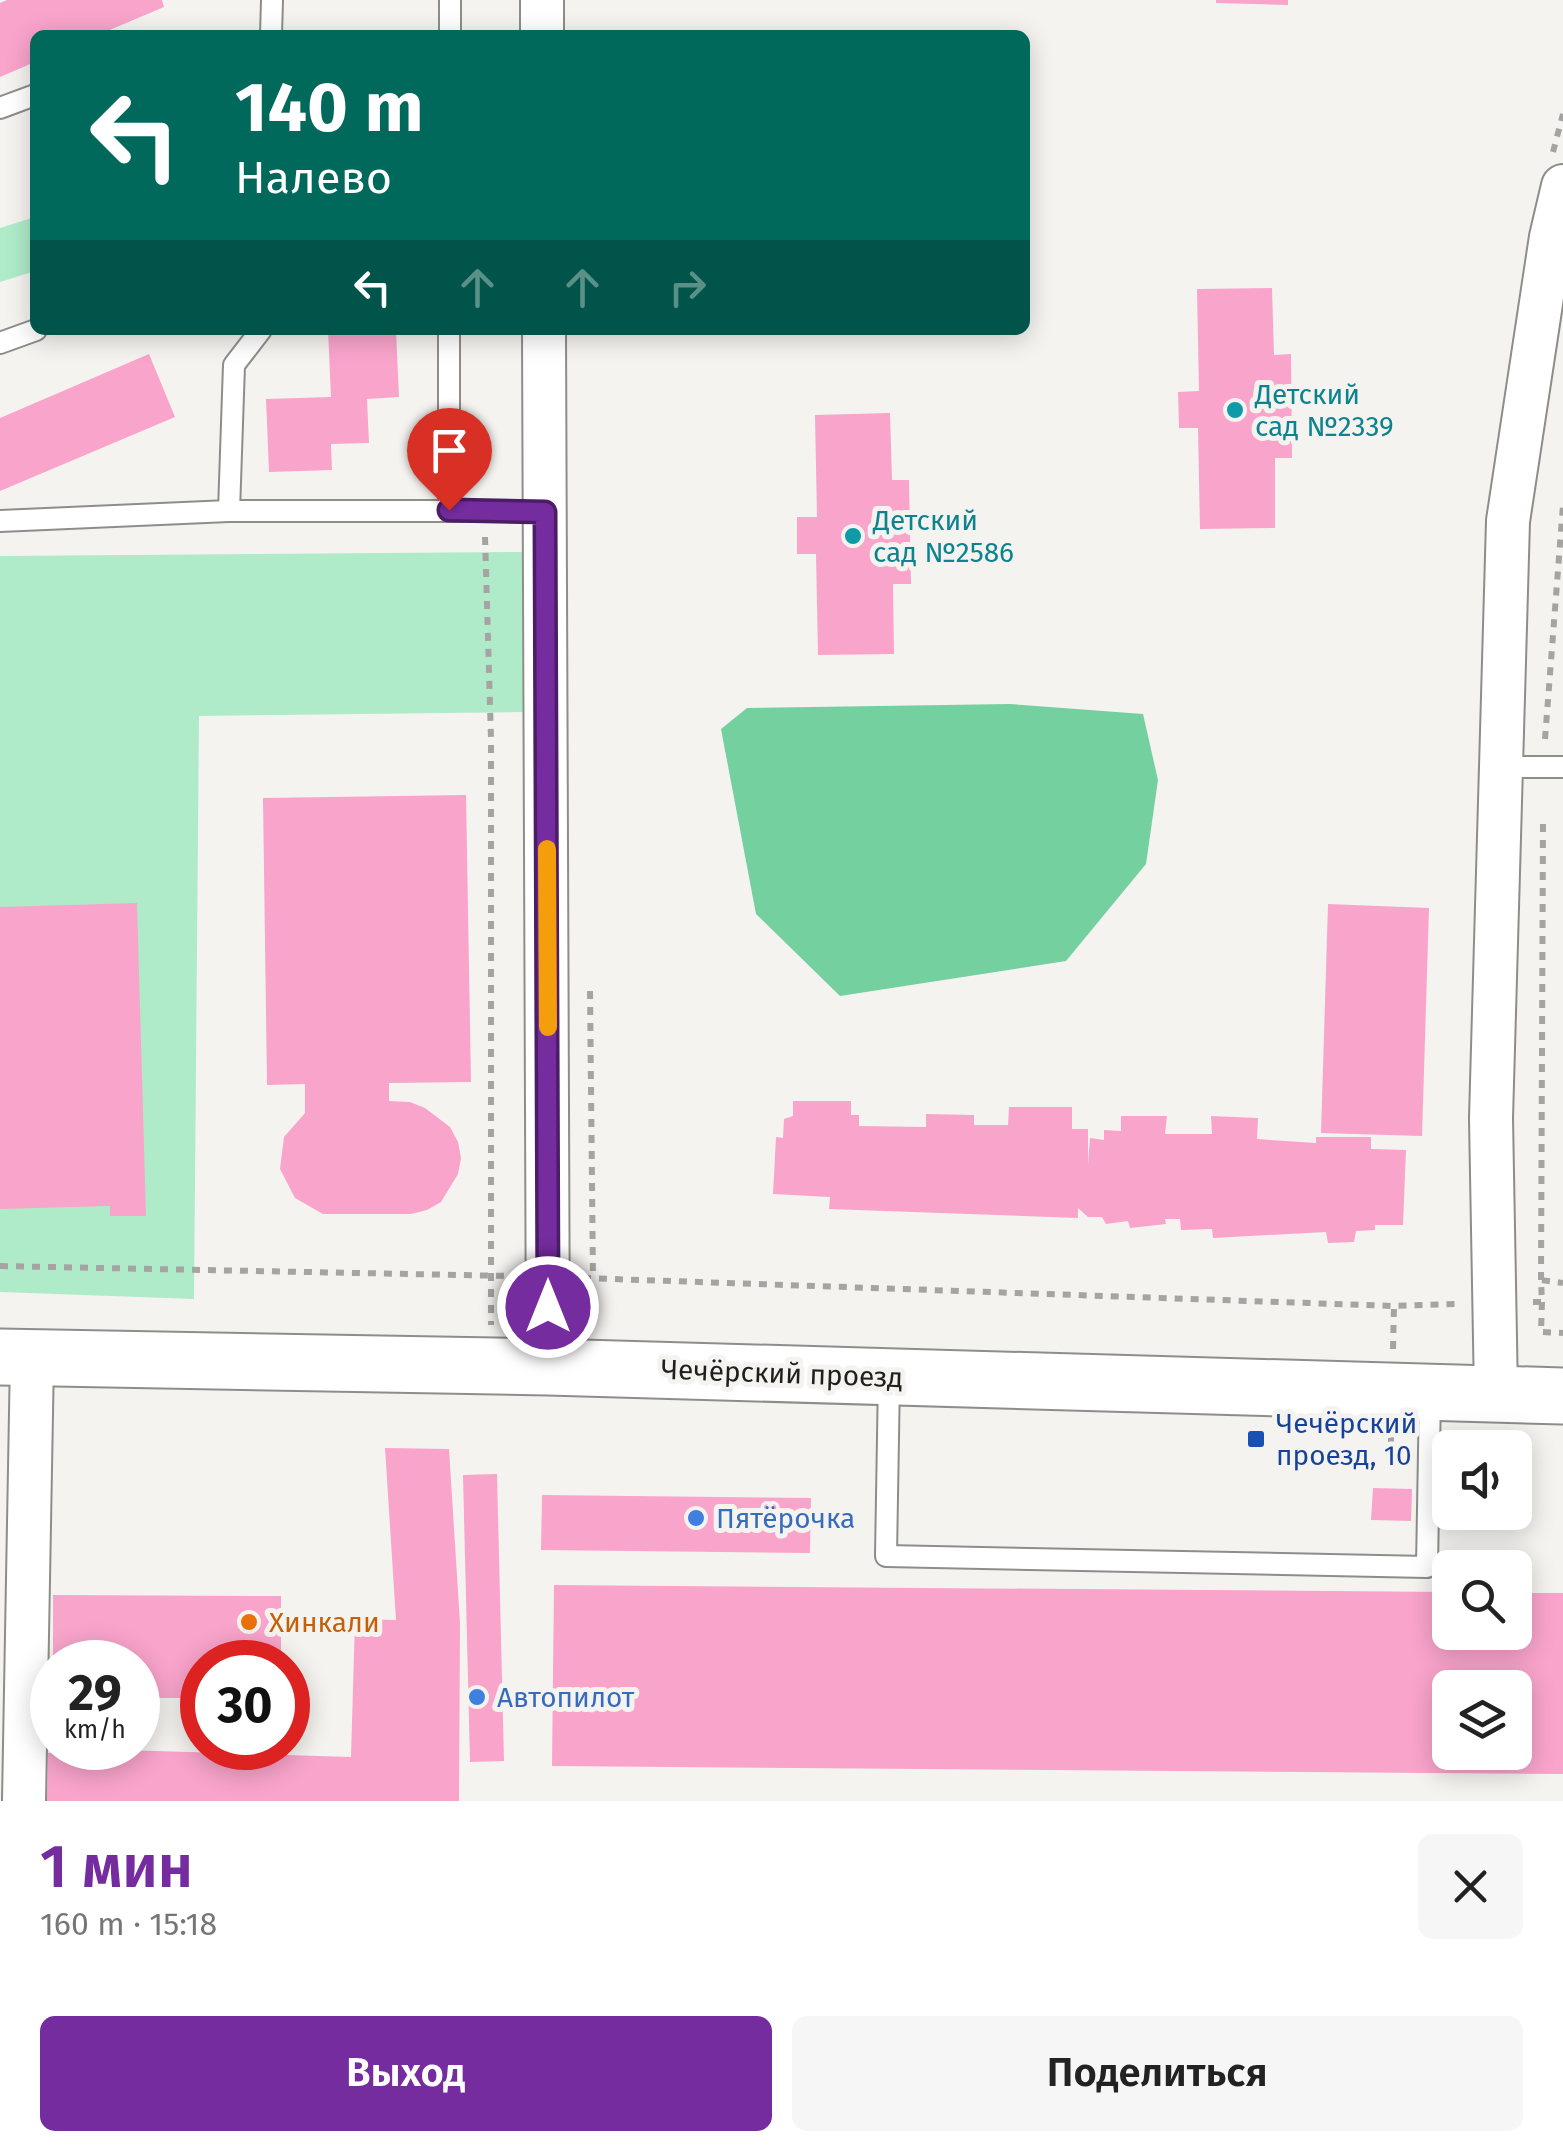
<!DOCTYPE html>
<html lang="ru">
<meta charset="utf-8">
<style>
:root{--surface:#fff;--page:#f6f6f6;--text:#222;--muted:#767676;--accent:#752c9f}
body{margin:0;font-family:"Fira Sans",sans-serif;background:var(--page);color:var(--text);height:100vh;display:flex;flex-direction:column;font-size:38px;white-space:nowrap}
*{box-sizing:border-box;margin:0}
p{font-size:32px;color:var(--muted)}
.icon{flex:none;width:55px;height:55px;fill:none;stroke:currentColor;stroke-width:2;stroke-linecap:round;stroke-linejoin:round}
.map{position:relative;height:1801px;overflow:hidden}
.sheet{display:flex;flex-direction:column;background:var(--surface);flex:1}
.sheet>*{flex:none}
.top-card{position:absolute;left:30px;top:30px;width:1000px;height:305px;border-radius:15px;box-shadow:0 5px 25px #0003;background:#00695c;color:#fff;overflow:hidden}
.tools{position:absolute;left:1432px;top:1430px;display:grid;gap:20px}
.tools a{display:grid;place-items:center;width:100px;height:100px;border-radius:15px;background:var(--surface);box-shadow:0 5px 25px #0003;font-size:50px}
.speed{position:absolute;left:30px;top:1640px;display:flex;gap:20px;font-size:50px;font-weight:700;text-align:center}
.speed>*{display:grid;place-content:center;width:130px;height:130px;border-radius:50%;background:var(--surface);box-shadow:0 5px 25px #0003;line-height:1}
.speed small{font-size:25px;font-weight:400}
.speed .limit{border:15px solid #d22;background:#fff;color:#111}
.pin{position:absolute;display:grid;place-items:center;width:85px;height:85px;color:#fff;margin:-102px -42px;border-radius:50% 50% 50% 0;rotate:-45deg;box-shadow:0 0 10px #0007}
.pin .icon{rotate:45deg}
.me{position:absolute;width:110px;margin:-55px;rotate:0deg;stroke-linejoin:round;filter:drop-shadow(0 0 8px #0008)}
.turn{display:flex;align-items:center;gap:35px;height:210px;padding:0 40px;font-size:45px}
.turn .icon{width:130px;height:130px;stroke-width:2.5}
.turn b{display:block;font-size:70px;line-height:85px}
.lanes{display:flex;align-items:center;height:95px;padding:0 40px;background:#0003;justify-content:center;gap:50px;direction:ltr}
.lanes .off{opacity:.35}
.round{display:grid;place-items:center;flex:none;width:105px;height:105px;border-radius:15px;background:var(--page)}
.head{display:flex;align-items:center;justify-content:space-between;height:170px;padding:0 40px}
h1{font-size:60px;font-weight:600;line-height:75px;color:var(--accent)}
.button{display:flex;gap:20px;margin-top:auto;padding:20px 40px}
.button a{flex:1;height:115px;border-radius:15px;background:var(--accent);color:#fff;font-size:40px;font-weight:600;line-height:115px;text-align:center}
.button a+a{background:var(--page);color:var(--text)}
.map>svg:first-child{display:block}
.green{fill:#afebc9}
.forest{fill:#75d0a0}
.building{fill:#f9a4cb;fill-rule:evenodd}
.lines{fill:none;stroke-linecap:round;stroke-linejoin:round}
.service-casing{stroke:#8e8d8a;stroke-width:24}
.minor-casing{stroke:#8e8d8a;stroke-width:46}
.secondary-casing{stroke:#8e8d8a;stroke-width:59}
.path{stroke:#a6a4a2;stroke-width:6;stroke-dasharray:8 8;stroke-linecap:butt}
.service{stroke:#fff;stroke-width:20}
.minor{stroke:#fff;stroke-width:42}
.secondary{stroke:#fff;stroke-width:55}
.route-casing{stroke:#4c1d67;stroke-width:25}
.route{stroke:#752c9f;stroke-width:18}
.slow{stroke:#f59e0b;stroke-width:18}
.culture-dot{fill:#0f9aa8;stroke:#f5f3f0;stroke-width:4}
.transit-dot{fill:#1a4fb4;stroke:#f5f3f0;stroke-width:4}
.shop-dot{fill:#3f7fe0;stroke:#f5f3f0;stroke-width:4}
.food-dot{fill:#e8710a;stroke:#f5f3f0;stroke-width:4}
.labels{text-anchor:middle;stroke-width:10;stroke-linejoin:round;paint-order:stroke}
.culture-label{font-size:28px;fill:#0d838f;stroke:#f5f3f0;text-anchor:start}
.street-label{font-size:28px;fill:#1f1f1d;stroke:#f5f3f0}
.transit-label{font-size:28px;fill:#164399;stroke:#f5f3f0;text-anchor:start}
.shop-label{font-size:28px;fill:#366cbe;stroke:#f5f3f0;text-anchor:start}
.food-label{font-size:28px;fill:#c56008;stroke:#f5f3f0;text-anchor:start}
</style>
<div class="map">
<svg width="1563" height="1801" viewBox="0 0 1563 1801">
<rect width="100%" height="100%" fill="#f5f3f0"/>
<g class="green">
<path d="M 35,217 L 35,271 L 0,282 L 0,228 Z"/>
<path d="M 524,552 L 526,712 L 199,716 L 194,1299 L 0,1292 L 0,556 Z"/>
</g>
<path class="forest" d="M 1010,704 L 1143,714 L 1158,780 L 1146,864 L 1066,961 L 840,996 L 756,914 L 721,729 L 747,708 Z"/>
<g class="building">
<path d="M 7,0 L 162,0 L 164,7 L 98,35 L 35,35 L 35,62 L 0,77 L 0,3 Z"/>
<path d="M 1216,0 L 1288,0 L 1288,5 L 1216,3 Z"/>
<path d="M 1272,288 L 1274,355 L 1291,354 L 1292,458 L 1275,458 L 1275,528 L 1200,529 L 1198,428 L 1179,428 L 1178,392 L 1199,391 L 1197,289 Z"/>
<path d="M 328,330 L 396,330 L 399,397 L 367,399 L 369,443 L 331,444 L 332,470 L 269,472 L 266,399 L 331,397 Z"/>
<path d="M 149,354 L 175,417 L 0,491 L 0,418 Z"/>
<path d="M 890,413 L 892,480 L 909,480 L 911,584 L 893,584 L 894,654 L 818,655 L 816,554 L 797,554 L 797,517 L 817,517 L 815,415 Z"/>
<path d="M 466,795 L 471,1082 L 389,1083 L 389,1101 L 410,1102 L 425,1108 L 450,1127 L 458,1142 L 461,1158 L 458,1174 L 441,1202 L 427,1210 L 411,1214 L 323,1214 L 295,1198 L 280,1169 L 284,1137 L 305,1113 L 305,1084 L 267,1085 L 263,798 Z"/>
<path d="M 137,903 L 146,1216 L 110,1216 L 110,1206 L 0,1209 L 0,907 Z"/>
<path d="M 1328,904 L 1429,908 L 1422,1136 L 1321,1133 Z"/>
<path d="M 793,1101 L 851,1101 L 851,1115 L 859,1115 L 859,1126 L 926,1127 L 926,1114 L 974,1115 L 974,1125 L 1008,1125 L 1009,1107 L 1072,1107 L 1072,1129 L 1088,1129 L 1088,1165 L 1090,1138 L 1104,1140 L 1104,1130 L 1121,1131 L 1121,1116 L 1167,1116 L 1165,1134 L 1212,1134 L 1211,1116 L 1258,1118 L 1257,1139 L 1316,1143 L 1316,1137 L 1371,1137 L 1371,1149 L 1406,1150 L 1403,1225 L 1375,1225 L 1375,1230 L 1356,1231 L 1354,1242 L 1328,1243 L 1326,1232 L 1213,1238 L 1212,1229 L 1181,1230 L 1180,1219 L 1165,1219 L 1166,1224 L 1130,1228 L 1128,1221 L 1106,1224 L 1102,1217 L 1088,1217 L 1078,1208 L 1078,1218 L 829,1209 L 830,1197 L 773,1194 L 776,1137 L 783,1138 L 784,1119 L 793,1116 Z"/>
<path d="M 385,1448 L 449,1449 L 460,1623 L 459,1801 L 47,1801 L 48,1753 L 53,1753 L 54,1748 L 351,1757 L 355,1619 L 396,1620 Z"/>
<path d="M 497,1474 L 504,1761 L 470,1762 L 463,1475 Z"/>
<path d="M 1373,1488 L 1412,1489 L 1411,1521 L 1371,1520 Z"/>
<path d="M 542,1495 L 811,1498 L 810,1553 L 541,1550 Z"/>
<path d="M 554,1585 L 1450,1592 L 1450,1632 L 1515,1632 L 1515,1593 L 1563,1593 L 1563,1774 L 552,1766 ZM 1450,1688 L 1515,1688 L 1515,1752 L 1450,1752 Z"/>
<path d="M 53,1595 L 281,1596 L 281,1662 L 202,1662 L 202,1698 L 138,1698 L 138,1662 L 53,1662 Z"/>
</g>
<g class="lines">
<g class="service-casing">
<g id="service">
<path d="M 271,35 L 272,0"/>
<path d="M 450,35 L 450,0"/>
<path d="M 0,108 L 35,95"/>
<path d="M 0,343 L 36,330"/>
<path d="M 449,510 L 449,330"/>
<path d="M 229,511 L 234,365 L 261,330"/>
<path d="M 0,521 L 229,511 L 545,511"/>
<path d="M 1501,767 L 1563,767"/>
<path d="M 889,1378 L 886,1556 L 1427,1567 L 1430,1395"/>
</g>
</g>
<g class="minor-casing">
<g id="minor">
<path d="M 542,0 L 542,35"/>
<path d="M 544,330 L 548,1367"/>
<path d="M 1496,1394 L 1491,1118 L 1508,521 L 1551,237 L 1563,186"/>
<path d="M 24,1801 L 32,1358"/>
</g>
</g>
<g class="secondary-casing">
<path id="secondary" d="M 0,1357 L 548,1367 L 1563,1396"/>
</g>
<g class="path">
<path d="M 1553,152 L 1563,114"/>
<path d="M 485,537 L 491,739 L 491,1325"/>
<path d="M 1545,739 L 1563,505"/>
<path d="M 590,991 L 593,1279"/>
<path d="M 0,1266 L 511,1276"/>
<path d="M 583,1278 L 1394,1306 L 1455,1304"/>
<path d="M 1541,1280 L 1543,821"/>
<path d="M 1533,1302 L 1542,1302 L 1541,1280 L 1563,1283"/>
<path d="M 1542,1302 L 1541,1332 L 1563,1333"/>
<path d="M 1393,1349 L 1394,1306"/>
<path d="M 1391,1437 L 1391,1451 L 1404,1450"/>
</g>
<use href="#service" class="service"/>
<use href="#minor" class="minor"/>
<use href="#secondary" class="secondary"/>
</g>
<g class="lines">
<g class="route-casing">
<path id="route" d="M 449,510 L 545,512 L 548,1307"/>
</g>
<use href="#route" class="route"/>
<path class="slow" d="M 547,849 L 548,1027"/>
</g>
<g class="culture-dot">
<circle cx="1235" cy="410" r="10"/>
<circle cx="853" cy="536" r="10"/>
</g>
<rect class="transit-dot" x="1246" y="1429" width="20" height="20" rx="5"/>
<g class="shop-dot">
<circle cx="696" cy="1518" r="10"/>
<circle cx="477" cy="1697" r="10"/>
</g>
<circle class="food-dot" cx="249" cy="1622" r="10"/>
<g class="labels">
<g class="culture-label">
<text x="1255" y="404">Детский<tspan x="1255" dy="32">сад №2339</tspan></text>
<text x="873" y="530">Детский<tspan x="873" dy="32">сад №2586</tspan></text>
</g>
<g class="street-label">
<text transform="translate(782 1373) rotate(2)" y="10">Чечёрский проезд</text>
</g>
<g class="transit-label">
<text x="1276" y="1433">Чечёрский<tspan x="1276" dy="32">проезд, 10</tspan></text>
</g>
<g class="shop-label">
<text x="716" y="1528">Пятёрочка</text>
<text x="497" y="1707">Автопилот</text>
</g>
<g class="food-label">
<text x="269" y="1632">Хинкали</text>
</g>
</g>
</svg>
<div class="tools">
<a><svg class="icon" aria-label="sound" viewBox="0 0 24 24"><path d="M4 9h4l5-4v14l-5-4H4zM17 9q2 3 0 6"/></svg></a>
<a><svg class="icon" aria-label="search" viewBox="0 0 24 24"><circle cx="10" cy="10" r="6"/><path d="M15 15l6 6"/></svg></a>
<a><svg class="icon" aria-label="layers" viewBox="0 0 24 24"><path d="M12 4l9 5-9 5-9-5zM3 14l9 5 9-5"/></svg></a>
</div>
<div class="speed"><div>29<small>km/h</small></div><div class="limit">30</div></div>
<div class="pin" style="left:449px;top:510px;background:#d93025"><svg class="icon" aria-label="arrive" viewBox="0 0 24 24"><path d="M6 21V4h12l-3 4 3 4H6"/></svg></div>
<svg class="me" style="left:548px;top:1307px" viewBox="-20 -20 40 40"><circle r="17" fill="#752c9f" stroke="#fff" stroke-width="3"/><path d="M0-11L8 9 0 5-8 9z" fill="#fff"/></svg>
<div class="top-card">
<div class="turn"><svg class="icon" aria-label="left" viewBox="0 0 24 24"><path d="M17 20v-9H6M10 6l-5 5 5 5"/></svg><div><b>140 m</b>Налево</div></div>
<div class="lanes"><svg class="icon" aria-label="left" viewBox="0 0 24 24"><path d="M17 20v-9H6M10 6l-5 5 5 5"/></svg><svg class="icon off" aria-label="ahead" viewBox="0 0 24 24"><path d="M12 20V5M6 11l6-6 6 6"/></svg><svg class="icon off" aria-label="ahead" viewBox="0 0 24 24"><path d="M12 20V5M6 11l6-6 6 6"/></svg><svg class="icon off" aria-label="right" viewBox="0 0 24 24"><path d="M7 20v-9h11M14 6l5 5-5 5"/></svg></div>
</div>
</div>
<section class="sheet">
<div class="head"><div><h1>1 мин</h1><p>160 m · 15:18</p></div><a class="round"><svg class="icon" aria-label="close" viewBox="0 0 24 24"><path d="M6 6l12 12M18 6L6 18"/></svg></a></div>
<div class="button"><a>Выход</a><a>Поделиться</a></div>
</section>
